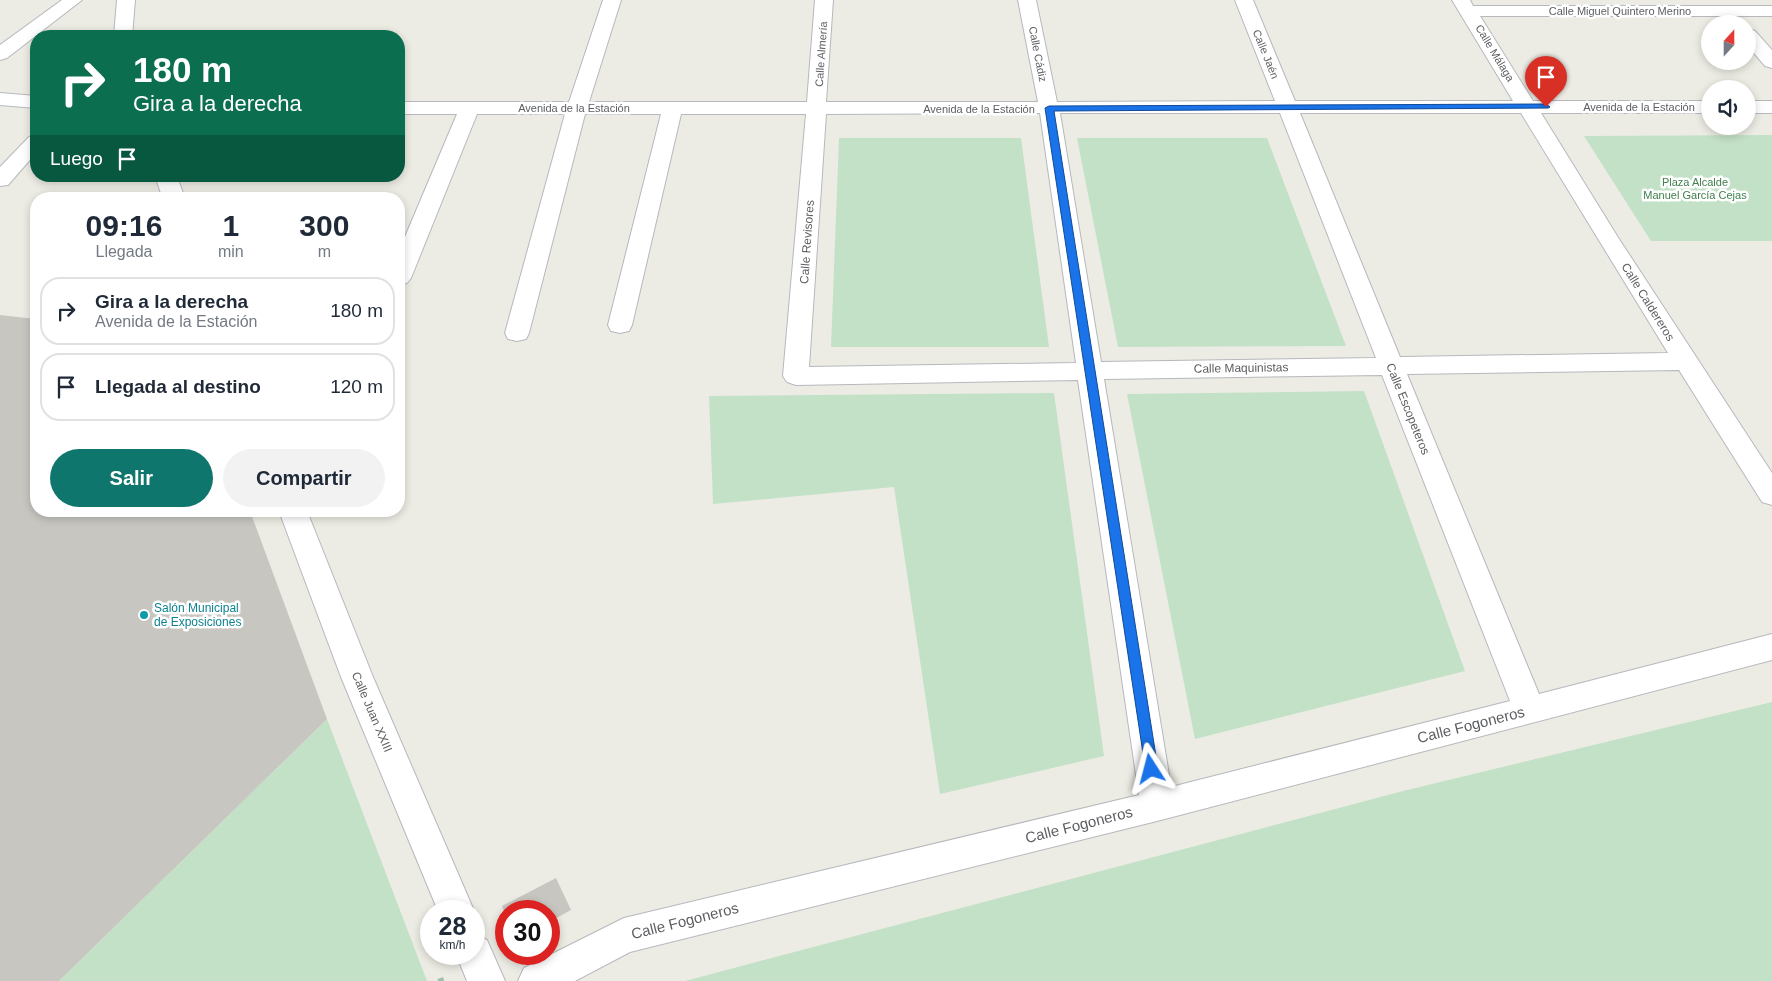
<!DOCTYPE html>
<html lang="es">
<meta charset="utf-8">
<style>
:root{--surface:#fff;--page:#f2f2f3;--text:#1f2937;--muted:#747a83;--line:#e0e1e3;--accent:#0f766e}
body{margin:0;font-family:Helvetica,sans-serif;background:var(--page);color:var(--text);height:100vh;display:flex;flex-direction:column;font-size:19px;white-space:nowrap}
*{box-sizing:border-box;margin:0}
p{font-size:16px;color:var(--muted)}
.icon{flex:none;width:28px;height:28px;fill:none;stroke:currentColor;stroke-width:2;stroke-linecap:round;stroke-linejoin:round}
.map{position:relative;flex:1;overflow:hidden}
.sheet{position:absolute;left:30px;top:192px;width:375px;height:325px;display:flex;flex-direction:column;background:var(--surface);border-radius:20px;box-shadow:0 2px 8px #0003}
.sheet>*{flex:none}
.banner{position:absolute;left:30px;top:30px;width:375px;height:152px;border-radius:20px;box-shadow:0 2px 8px #0003;background:#0b6e4f;color:#fff;overflow:hidden}
.needle{width:32px;rotate:21deg}
.tools{position:absolute;left:1701px;top:15px;display:grid;gap:10px}
.tools a{display:grid;place-items:center;width:55px;height:55px;border-radius:50%;background:var(--surface);box-shadow:0 2px 8px #0003;font-size:25px}
.speed{position:absolute;left:420px;top:900px;display:flex;gap:10px;font-size:25px;font-weight:700;text-align:center}
.speed>*{display:grid;place-content:center;width:65px;height:65px;border-radius:50%;background:var(--surface);box-shadow:0 2px 8px #0003;line-height:1}
.speed small{font-size:12px;font-weight:400}
.speed .limit{border:8px solid #d22;background:#fff;color:#111}
.pin{position:absolute;display:grid;place-items:center;width:42px;height:42px;color:#fff;margin:-51px -21px;border-radius:50% 50% 50% 0;rotate:-45deg;box-shadow:0 0 5px #0007}
.pin .icon{rotate:45deg}
.me{position:absolute;width:55px;margin:-28px;rotate:351deg;stroke-linejoin:round;filter:drop-shadow(0 0 4px #0008)}
.turn{display:flex;align-items:center;gap:18px;height:105px;padding:0 20px;font-size:22px}
.turn .icon{width:65px;height:65px;stroke-width:2.5}
.turn b{display:block;font-size:35px;line-height:42px}
.then{display:flex;align-items:center;height:48px;padding:0 20px;background:#0003;gap:10px;font-size:19px}
.eta{display:flex;justify-content:space-evenly;align-items:center;height:85px;text-align:center}
.eta b{font-size:30px;font-weight:600;line-height:35px}
.action{display:flex;gap:10px;margin-top:auto;padding:10px 20px}
.action a{flex:1;height:58px;border-radius:30px;background:var(--accent);color:#fff;font-size:20px;font-weight:600;line-height:58px;text-align:center}
.action a+a{background:var(--page);color:var(--text)}
ul{padding:0;list-style:none}
li{display:flex;align-items:center;gap:15px;height:68px;margin:0 10px 8px;padding:0 10px;border:2px solid var(--line);border-radius:20px}
li div{flex:1}
li b{display:block;font-size:19px}
li em{font-style:normal}
.map>svg:first-child{display:block}
.green{fill:#c3e1c7}
.building{fill:#c8c6c0}
.lines{fill:none;stroke-linecap:round;stroke-linejoin:round}
.minor-casing{stroke:#b6b8bc;stroke-width:2}
.path{stroke:#9cc2ad;stroke-width:4;stroke-dasharray:6 3;stroke-linecap:butt}
.minor{fill:#fff;fill-rule:evenodd}
.route{fill:#1a73e8;stroke:#114b97}
.culture-dot{fill:#0f9aa8;stroke:#fff;stroke-width:2}
.labels{text-anchor:middle;stroke-width:5;stroke-linejoin:round;paint-order:stroke}
.far-street-label{font-size:11px;fill:#5c5e62;stroke:#fff}
.far-park-label{font-size:11px;fill:#3e7f4b;stroke:#fff}
.street-label{font-size:12px;fill:#5c5e62;stroke:#fff}
.culture-label{font-size:12px;fill:#0d838f;stroke:#fff;text-anchor:start}
.near-street-label{font-size:15px;fill:#5c5e62;stroke:#fff}
</style>
<div class="map">
<svg width="1772" height="981" viewBox="0 0 1772 981">
<rect width="100%" height="100%" fill="#ecece4"/>
<g class="green">
<path d="M 1772,135 L 1772,241 L 1651,241 L 1584,136 Z"/>
<path d="M 839,138 L 1021,138 L 1049,347 L 831,347 Z"/>
<path d="M 1077,138 L 1267,138 L 1346,346 L 1118,347 Z"/>
<path d="M 1364,391 L 1465,671 L 1195,739 L 1127,394 Z"/>
<path d="M 1054,393 L 1104,756 L 940,794 L 894,487 L 713,504 L 709,396 Z"/>
<path d="M 1772,702 L 1772,981 L 685,981 L 1403,791 Z"/>
<path d="M 327,719 L 427,981 L 59,981 Z"/>
</g>
<g class="building">
<path d="M 0,315 L 36,319 L 36,511 L 250,511 L 327,719 L 59,981 L 0,981 Z"/>
<path d="M 556,878 L 571,910 L 549,922 L 549,911 L 506,911 L 506,917 L 502,906 Z"/>
</g>
<g class="lines">
<g class="minor-casing">
<g id="minor">
<path d="M 62,0 L 82,0 L 7,58 L 0,60 L 0,45 Z"/>
<path d="M 117,0 L 135,0 L 132,36 L 114,36 Z"/>
<path d="M 603,0 L 621,0 L 589,102 L 807,102 L 815,0 L 833,0 L 826,102 L 1038,102 L 1018,0 L 1036,0 L 1057,102 L 1275,101 L 1235,0 L 1253,0 L 1295,101 L 1513,101 L 1452,0 L 1470,0 L 1473,6 L 1772,6 L 1772,16 L 1480,16 L 1533,101 L 1710,101 L 1710,113 L 1541,113 L 1619,239 L 1772,473 L 1772,505 L 1762,502 L 1679,370 L 1407,374 L 1539,694 L 1772,634 L 1772,660 L 1157,821 L 630,952 L 575,981 L 518,981 L 524,968 L 624,918 L 1139,795 L 1078,380 L 796,385 L 787,382 L 783,376 L 806,114 L 681,114 L 632,325 L 629,331 L 620,333 L 611,331 L 608,325 L 661,114 L 585,114 L 529,333 L 526,339 L 517,341 L 508,339 L 505,333 L 565,114 L 477,114 L 411,278 L 407,283 L 399,285 L 399,251 L 457,114 L 399,114 L 399,102 L 569,102 ZM 1040,113 L 1076,363 L 809,367 L 826,114 ZM 1060,113 L 1280,113 L 1376,358 L 1101,362 ZM 1300,113 L 1521,113 L 1668,353 L 1400,357 ZM 1382,375 L 1510,701 L 1171,787 L 1104,379 Z"/>
<path d="M 1748,29 L 1755,31 L 1772,50 L 1772,68 L 1765,66 L 1748,46 Z"/>
<path d="M 0,93 L 36,96 L 36,108 L 0,105 Z"/>
<rect x="1748" y="101" width="24" height="12"/>
<path d="M 36,135 L 36,153 L 8,185 L 0,186 L 0,167 L 29,137 Z"/>
<path d="M 155,176 L 177,176 L 185,199 L 163,199 Z"/>
<path d="M 279,511 L 307,511 L 373,677 L 469,899 L 474,911 L 438,911 L 341,677 Z"/>
<path d="M 474,935 L 487,940 L 505,981 L 467,981 L 456,954 L 474,954 Z"/>
</g>
</g>
<path class="path" d="M 438,981 L 446,978"/>
<use href="#minor" class="minor"/>
</g>
<path class="route" d="M 1546,104 L 1550,107 L 1548,108 L 1054,111 L 1158,769 L 1156,773 L 1151,775 L 1146,773 L 1045,108 L 1049,106 Z"/>
<circle class="culture-dot" cx="144" cy="615" r="5"/>
<g class="labels">
<g class="far-street-label">
<text x="1620" y="15">Calle Miguel Quintero Merino</text>
<text transform="translate(1495 53) rotate(59)" y="4">Calle Málaga</text>
<text transform="translate(821 54) rotate(-86)" y="4">Calle Almería</text>
<text transform="translate(1038 54) rotate(79)" y="4">Calle Cádiz</text>
<text transform="translate(1266 54) rotate(68)" y="4">Calle Jaén</text>
<text x="1639" y="111">Avenida de la Estación</text>
<text x="574" y="112">Avenida de la Estación</text>
<text x="979" y="113">Avenida de la Estación</text>
</g>
<g class="far-park-label">
<text x="1695" y="186">Plaza Alcalde<tspan x="1695" dy="13">Manuel García Cejas</tspan></text>
</g>
<g class="street-label">
<text transform="translate(807 242) rotate(-86)" y="4">Calle Revisores</text>
<text transform="translate(1648 302) rotate(58)" y="4">Calle Caldereros</text>
<text transform="translate(1241 368) rotate(-1)" y="4">Calle Maquinistas</text>
<text transform="translate(1408 409) rotate(68)" y="4">Calle Escopeteros</text>
<text transform="translate(372 712) rotate(67)" y="4">Calle Juan XXIII</text>
</g>
<g class="culture-label">
<text x="154" y="612">Salón Municipal<tspan x="154" dy="14">de Exposiciones</tspan></text>
</g>
<g class="near-street-label">
<text transform="translate(1471 725) rotate(-14)" y="5">Calle Fogoneros</text>
<text transform="translate(1079 825) rotate(-14)" y="5">Calle Fogoneros</text>
<text transform="translate(685 921) rotate(-14)" y="5">Calle Fogoneros</text>
</g>
</g>
</svg>
<div class="tools">
<a><svg class="needle" viewBox="-14 -14 28 28"><path d="M0-13l5 13h-10z" fill="#e53935"/><path d="M0 13l5-13h-10z" fill="#747a83"/></svg></a>
<a><svg class="icon" aria-label="sound" viewBox="0 0 24 24"><path d="M4 9h4l5-4v14l-5-4H4zM17 9q2 3 0 6"/></svg></a>
</div>
<div class="speed"><div>28<small>km/h</small></div><div class="limit">30</div></div>
<div class="pin" style="left:1546px;top:107px;background:#d93025"><svg class="icon" aria-label="arrive" viewBox="0 0 24 24"><path d="M6 21V4h12l-3 4 3 4H6"/></svg></div>
<svg class="me" style="left:1151px;top:769px" viewBox="-20 -20 40 40"><path d="M0-17L14 15 0 8-14 15z" fill="#1a73e8" stroke="#fff" stroke-width="4"/></svg>
<div class="banner">
<div class="turn"><svg class="icon" aria-label="right" viewBox="0 0 24 24"><path d="M7 20v-9h11M14 6l5 5-5 5"/></svg><div><b>180 m</b>Gira a la derecha</div></div>
<div class="then">Luego<svg class="icon" aria-label="arrive" viewBox="0 0 24 24"><path d="M6 21V4h12l-3 4 3 4H6"/></svg></div>
</div>
<section class="sheet">
<div class="eta">
<div><b>09:16</b><p>Llegada</p></div>
<div><b>1</b><p>min</p></div>
<div><b>300</b><p>m</p></div>
</div>
<ul>
<li><svg class="icon" aria-label="right" viewBox="0 0 24 24"><path d="M7 20v-9h11M14 6l5 5-5 5"/></svg><div><b>Gira a la derecha</b><p>Avenida de la Estación</p></div><em>180 m</em></li>
<li><svg class="icon" aria-label="arrive" viewBox="0 0 24 24"><path d="M6 21V4h12l-3 4 3 4H6"/></svg><div><b>Llegada al destino</b></div><em>120 m</em></li>
</ul>
<div class="action"><a>Salir</a><a>Compartir</a></div>
</section>
</div>
